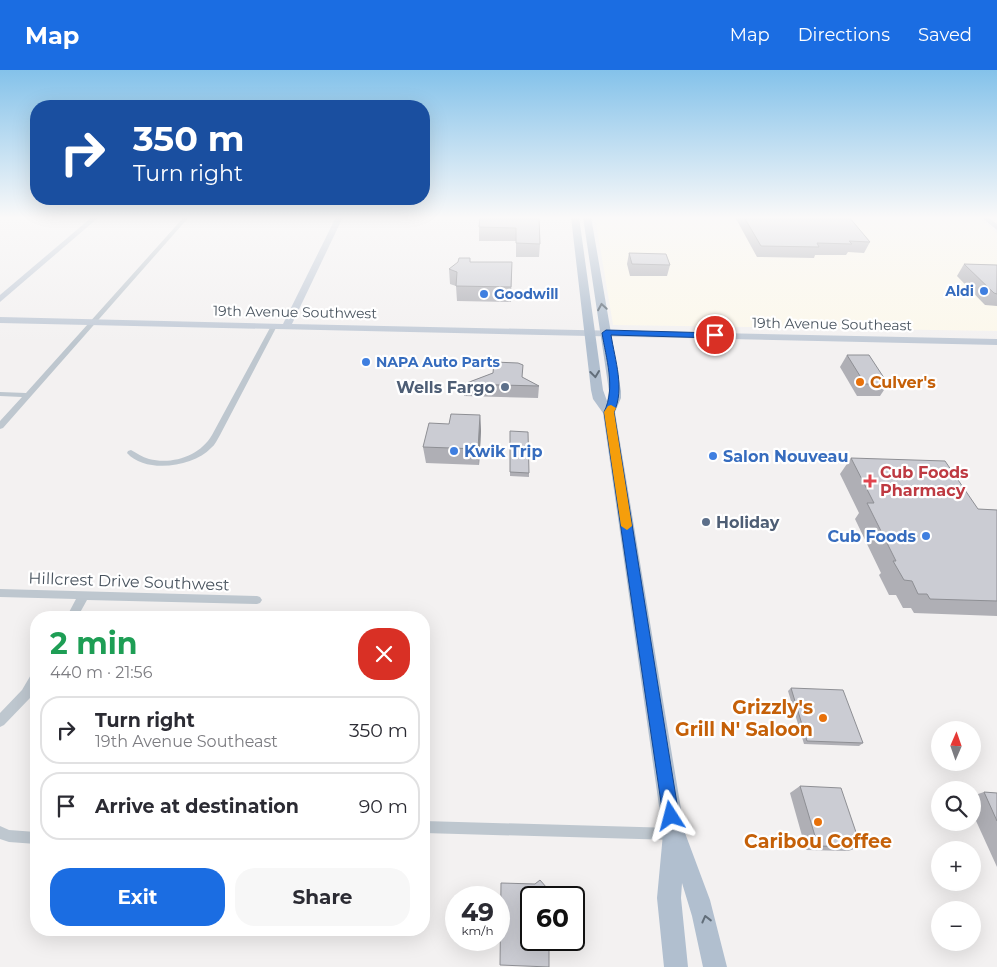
<!DOCTYPE html>
<meta charset="utf-8">
<style>
:root{--surface:#fff;--page:#f7f7f7;--text:#2b2b33;--muted:#7c7c81;--line:#e1e1e2;--accent:#1b6de2}
body{margin:0;font-family:Montserrat,sans-serif;background:var(--page);color:var(--text);height:100vh;display:flex;flex-direction:column;font-size:19px;white-space:nowrap}
*{box-sizing:border-box;margin:0}
p{font-size:16px;color:var(--muted)}
.icon{flex:none;width:28px;height:28px;fill:none;stroke:currentColor;stroke-width:2;stroke-linecap:round;stroke-linejoin:round}
.map{position:relative;flex:1;overflow:hidden}
.sheet{position:absolute;left:30px;top:541px;width:400px;height:325px;display:flex;flex-direction:column;background:var(--surface);border-radius:20px;box-shadow:0 5px 20px #0002}
.sheet>*{flex:none}
.guide{position:absolute;left:30px;top:30px;width:400px;height:105px;border-radius:20px;box-shadow:0 5px 20px #0002;background:#1a4fa0;color:#fff;overflow:hidden}
.needle{width:32px;rotate:2deg}
.tools{position:absolute;left:931px;top:651px;display:grid;gap:10px}
.tools a{display:grid;place-items:center;width:50px;height:50px;border-radius:50%;background:var(--surface);box-shadow:0 5px 20px #0002;font-size:25px}
.speed{position:absolute;left:445px;top:816px;display:flex;gap:10px;font-size:25px;font-weight:700;text-align:center}
.speed>*{display:grid;place-content:center;width:65px;height:65px;border-radius:50%;background:var(--surface);box-shadow:0 5px 20px #0002;line-height:1}
.speed small{font-size:12px;font-weight:400}
.speed .limit{border:2px solid #111;border-radius:8px;background:#fff;color:#111}
.pin{position:absolute;display:grid;place-items:center;width:42px;height:42px;color:#fff;margin:-21px;border:2px solid #fff;border-radius:50%;box-shadow:0 1px 5px #0007}
.me{position:absolute;width:55px;margin:-28px;rotate:351deg;stroke-linejoin:round;filter:drop-shadow(0 0 4px #0008)}
.turn{display:flex;align-items:center;gap:18px;height:105px;padding:0 20px;font-size:22px}
.turn .icon{width:65px;height:65px;stroke-width:2.5}
.turn b{display:block;font-size:35px;line-height:42px}
.round{display:grid;place-items:center;flex:none;width:52px;height:52px;border-radius:20px;background:var(--page)}
.overview{display:flex;align-items:center;justify-content:space-between;height:85px;padding:0 20px}
h1{font-size:30px;font-weight:700;line-height:38px;color:#1e9e55}
.button{display:flex;gap:10px;margin-top:auto;padding:10px 20px}
.button a{flex:1;height:58px;border-radius:20px;background:var(--accent);color:#fff;font-size:20px;font-weight:700;line-height:58px;text-align:center}
.button a+a{background:var(--page);color:var(--text)}
ul{padding:0;list-style:none}
li{display:flex;align-items:center;gap:15px;height:68px;margin:0 10px 8px;padding:0 10px;border:2px solid var(--line);border-radius:20px}
li div{flex:1}
li b{display:block;font-size:19px}
li em{font-style:normal}
header{display:flex;align-items:center;gap:30px;box-sizing:border-box;height:70px;padding:0 25px;background:var(--accent);color:#fff}
header strong{font-size:24px}
nav{display:flex;gap:28px;margin-inline-start:auto;font-size:18px}
.map>svg:first-child{display:block}
.commercial{fill:#fcf8eb}
.lines{fill:none;stroke-linecap:round;stroke-linejoin:round}
.street{fill:#bec7cf;fill-rule:evenodd}
.secondary{fill:#c2cbd7;fill-rule:evenodd}
.primary{fill:#b1bfcf;fill-rule:evenodd}
.wall{fill:#afafb5}
.shaded-wall{fill:#8e8f94}
.building{fill:#cbccd3;stroke:#8e8f94}
.oneway{stroke:#626e7a}
.route{fill:#1b6de2;stroke:#124793}
.slow{fill:#f59e0b}
.shop-dot{fill:#3f7fe0;stroke:#fff;stroke-width:2}
.food-dot{fill:#e8710a;stroke:#fff;stroke-width:2}
.service-dot{fill:#5c6f8a;stroke:#fff;stroke-width:2}
.health-dot{fill:#e0444e;stroke:#fff;stroke-width:2}
.labels{text-anchor:middle;stroke-width:4.5;stroke-linejoin:round;paint-order:stroke}
.far-shop-label{font-size:14px;font-weight:bold;fill:#366cbe;stroke:#fff;text-anchor:start}
.far-street-label{font-size:14px;fill:#48535e;stroke:#fff}
.food-label{font-size:16px;font-weight:bold;fill:#c56008;stroke:#fff;text-anchor:start}
.service-label{font-size:16px;font-weight:bold;fill:#4e5e75;stroke:#fff;text-anchor:end}
.shop-label{font-size:16px;font-weight:bold;fill:#366cbe;stroke:#fff;text-anchor:start}
.health-label{font-size:16px;font-weight:bold;fill:#be3a42;stroke:#fff;text-anchor:start}
.street-label{font-size:16px;fill:#48535e;stroke:#fff}
.near-food-label{font-size:19px;font-weight:bold;fill:#c56008;stroke:#fff;text-anchor:end}
</style>
<header>
<strong>Map</strong>
<nav><a>Map</a><a>Directions</a><a>Saved</a></nav>
</header>
<div class="map">
<svg width="997" height="897" viewBox="0 0 997 897">
<rect width="100%" height="100%" fill="#f3f1f1"/>
<path class="commercial" d="M 595,147 L 978,147 L 997,163 L 997,261 L 613,255 Z"/>
<g class="lines">
<g class="street">
<path d="M 184,147 L 189,147 L 3,358 L 0,359 L 0,351 L 22,327 L 0,326 L 0,322 L 26,323 Z"/>
<path d="M 274,254 L 277,256 L 220,365 C 217,370 215,375 211,378 C 193,397 146,404 127,383 L 128,381 L 131,380 C 137,383 142,387 149,389 C 172,395 200,386 212,365 L 271,256 Z"/>
<path d="M 0,519 L 257,526 L 260,527 L 262,530 L 260,533 L 257,534 L 87,530 L 77,548 L 66,548 L 76,529 L 0,527 Z"/>
<path d="M 36,602 L 36,617 L 30,628 L 4,655 L 0,657 L 0,643 L 22,620 L 32,603 Z"/>
<path d="M 424,751 L 674,758 L 679,759 L 680,764 L 679,769 L 674,770 L 424,763 Z"/>
<path d="M 0,756 L 9,760 L 36,762 L 36,774 L 9,772 L 0,769 Z"/>
</g>
<g class="secondary">
<path d="M 92,147 L 99,147 L 0,232 L 0,225 Z"/>
<path d="M 336,147 L 343,147 L 292,254 L 997,269 L 997,275 L 0,253 L 0,247 L 283,254 Z"/>
<path d="M 981,147 L 988,147 L 997,154 L 997,160 Z"/>
</g>
<path class="primary" d="M 571,147 L 579,147 L 603,320 L 607,331 L 609,321 L 583,147 L 591,147 L 621,321 L 621,328 L 615,342 L 685,763 L 710,830 L 727,897 L 703,897 L 692,846 L 682,813 L 681,828 L 688,897 L 664,897 L 657,828 L 663,764 L 603,343 L 593,329 L 591,320 Z"/>
</g>
<g class="wall">
<path d="M 539,147 L 540,174 L 539,187 L 516,187 L 516,171 L 479,171 L 479,157 Z"/>
<path d="M 735,147 L 849,147 L 870,172 L 864,183 L 848,182 L 846,185 L 815,185 L 814,188 L 757,187 Z"/>
<path d="M 629,183 L 670,195 L 667,206 L 630,206 L 627,194 Z"/>
<path d="M 471,192 L 512,192 L 511,232 L 457,231 L 456,216 L 450,214 L 449,199 Z"/>
<path d="M 964,194 L 997,195 L 997,236 L 985,235 L 957,206 Z"/>
<path d="M 847,285 L 888,314 L 880,326 L 857,326 L 840,297 Z"/>
<path d="M 493,303 L 522,307 L 539,316 L 538,328 L 464,326 L 464,314 Z"/>
<path d="M 480,345 L 481,361 L 479,395 L 426,393 L 423,377 L 449,354 Z"/>
<path d="M 510,361 L 529,403 L 529,407 L 510,406 Z"/>
<path d="M 851,388 L 978,439 L 997,440 L 997,546 L 914,543 L 911,538 L 903,538 L 896,525 L 889,525 L 879,505 L 881,503 L 855,449 L 859,443 L 840,404 Z"/>
<path d="M 791,618 L 863,673 L 859,676 L 804,674 L 788,621 Z"/>
<path d="M 800,716 L 861,777 L 848,781 L 806,780 L 790,723 Z"/>
<path d="M 984,722 L 997,723 L 997,797 L 972,742 L 972,726 Z"/>
</g>
<path class="shaded-wall" d="M 480,345 L 481,361 L 479,395 L 478,379 Z"/>
<g class="building">
<path d="M 480,147 L 539,147 L 540,174 L 516,173 L 516,158 L 479,157 Z"/>
<path d="M 744,147 L 849,147 L 870,172 L 849,171 L 852,174 L 817,173 L 819,177 L 761,176 Z"/>
<path d="M 629,183 L 666,184 L 670,195 L 632,194 Z"/>
<path d="M 459,188 L 470,188 L 470,192 L 512,192 L 511,217 L 456,216 L 457,202 L 449,199 L 458,192 Z"/>
<path d="M 964,194 L 997,195 L 997,224 L 994,223 Z"/>
<path d="M 847,285 L 869,285 L 888,314 L 865,314 Z"/>
<path d="M 494,292 L 518,293 L 523,295 L 522,307 L 539,316 L 464,314 L 493,303 Z"/>
<path d="M 451,344 L 480,345 L 478,379 L 423,377 L 429,353 L 449,354 Z"/>
<path d="M 510,361 L 528,362 L 529,403 L 510,402 Z"/>
<path d="M 851,388 L 945,391 L 978,439 L 997,440 L 997,531 L 930,529 L 927,524 L 918,524 L 912,511 L 904,510 L 893,491 L 896,491 L 867,433 L 874,433 Z"/>
<path d="M 791,618 L 843,620 L 863,673 L 807,671 Z"/>
<path d="M 800,716 L 841,718 L 861,777 L 818,776 Z"/>
<path d="M 984,722 L 997,723 L 997,751 Z"/>
<path d="M 540,810 L 553,825 L 550,828 L 531,828 L 531,870 L 549,870 L 549,897 L 500,895 L 501,813 L 535,814 Z"/>
</g>
<defs><path id="oneway-chevron" d="M-2-3.5L2.5 0L-2 3.5" fill="none" stroke-width="1.6" stroke-linecap="round" stroke-linejoin="round" transform="scale(1.25)"/></defs>
<g class="oneway">
<use href="#oneway-chevron" transform="translate(602 237) rotate(-99)"/>
<use href="#oneway-chevron" transform="translate(595 304) rotate(83)"/>
<use href="#oneway-chevron" transform="translate(706 849) rotate(-104)"/>
</g>
<linearGradient id="sky" x2="0" y2="1"><stop stop-color="#84c2ea"/><stop offset="0.54" stop-color="#faf9f9"/><stop offset="1" stop-color="#faf9f9" stop-opacity="0"/></linearGradient>
<rect width="997" height="273" fill="url(#sky)"/>
<path class="route" d="M 606,260 L 715,263 L 719,265 L 715,268 L 611,265 C 615,290 625,319 614,342 L 679,746 L 677,752 L 671,755 L 665,752 L 663,746 L 604,342 C 616,318 606,288 602,263 Z"/>
<path class="slow" d="M 611,335 L 616,338 L 614,342 L 632,456 L 627,460 L 621,456 L 604,342 L 608,336 Z"/>
<g class="shop-dot">
<circle cx="984" cy="221" r="5"/>
<circle cx="484" cy="224" r="5"/>
<circle cx="366" cy="292" r="5"/>
<circle cx="454" cy="381" r="5"/>
<circle cx="713" cy="386" r="5"/>
<circle cx="926" cy="466" r="5"/>
</g>
<g class="food-dot">
<circle cx="860" cy="312" r="5"/>
<circle cx="823" cy="648" r="5"/>
<circle cx="818" cy="752" r="5"/>
</g>
<g class="service-dot">
<circle cx="505" cy="317" r="5"/>
<circle cx="706" cy="452" r="5"/>
</g>
<path class="health-dot" d="M867.5 403.5h5v5h5v5h-5v5h-5v-5h-5v-5h5z"/>
<g class="labels">
<g class="far-shop-label">
<text x="974" y="226" text-anchor="end">Aldi</text>
<text x="494" y="229">Goodwill</text>
<text x="376" y="297">NAPA Auto Parts</text>
</g>
<g class="far-street-label">
<text transform="translate(295 242) rotate(1)" y="5">19th Avenue Southwest</text>
<text transform="translate(832 254) rotate(1)" y="5">19th Avenue Southeast</text>
</g>
<g class="food-label">
<text x="870" y="318">Culver's</text>
</g>
<g class="service-label">
<text x="495" y="323">Wells Fargo</text>
<text x="716" y="458" text-anchor="start">Holiday</text>
</g>
<g class="shop-label">
<text x="464" y="387">Kwik Trip</text>
<text x="723" y="392">Salon Nouveau</text>
<text x="916" y="472" text-anchor="end">Cub Foods</text>
</g>
<g class="health-label">
<text x="880" y="408">Cub Foods<tspan x="880" dy="18">Pharmacy</tspan></text>
</g>
<g class="street-label">
<text transform="translate(129 511) rotate(2)" y="6">Hillcrest Drive Southwest</text>
</g>
<g class="near-food-label">
<text x="813" y="644">Grizzly's<tspan x="813" dy="22">Grill N' Saloon</tspan></text>
<text x="818" y="778" text-anchor="middle">Caribou Coffee</text>
</g>
</g>
</svg>
<div class="tools">
<a><svg class="needle" viewBox="-14 -14 28 28"><path d="M0-13l5 13h-10z" fill="#e53935"/><path d="M0 13l5-13h-10z" fill="#7c7c81"/></svg></a>
<a><svg class="icon" aria-label="search" viewBox="0 0 24 24"><circle cx="10" cy="10" r="6"/><path d="M15 15l6 6"/></svg></a>
<a>+</a>
<a>−</a>
</div>
<div class="speed"><div>49<small>km/h</small></div><div class="limit">60</div></div>
<div class="pin" style="left:715px;top:265px;background:#d93025"><svg class="icon" aria-label="arrive" viewBox="0 0 24 24"><path d="M6 21V4h12l-3 4 3 4H6"/></svg></div>
<svg class="me" style="left:671px;top:746px" viewBox="-20 -20 40 40"><path d="M0-17L14 15 0 8-14 15z" fill="#1b6de2" stroke="#fff" stroke-width="4"/></svg>
<div class="guide">
<div class="turn"><svg class="icon" aria-label="right" viewBox="0 0 24 24"><path d="M7 20v-9h11M14 6l5 5-5 5"/></svg><div><b>350 m</b>Turn right</div></div>
</div>
<section class="sheet">
<div class="overview"><div><h1>2 min</h1><p>440 m · 21:56</p></div><a class="round" style="background:#d93025;color:#fff"><svg class="icon" aria-label="close" viewBox="0 0 24 24"><path d="M6 6l12 12M18 6L6 18"/></svg></a></div>
<ul>
<li><svg class="icon" aria-label="right" viewBox="0 0 24 24"><path d="M7 20v-9h11M14 6l5 5-5 5"/></svg><div><b>Turn right</b><p>19th Avenue Southeast</p></div><em>350 m</em></li>
<li><svg class="icon" aria-label="arrive" viewBox="0 0 24 24"><path d="M6 21V4h12l-3 4 3 4H6"/></svg><div><b>Arrive at destination</b></div><em>90 m</em></li>
</ul>
<div class="button"><a>Exit</a><a>Share</a></div>
</section>
</div>
